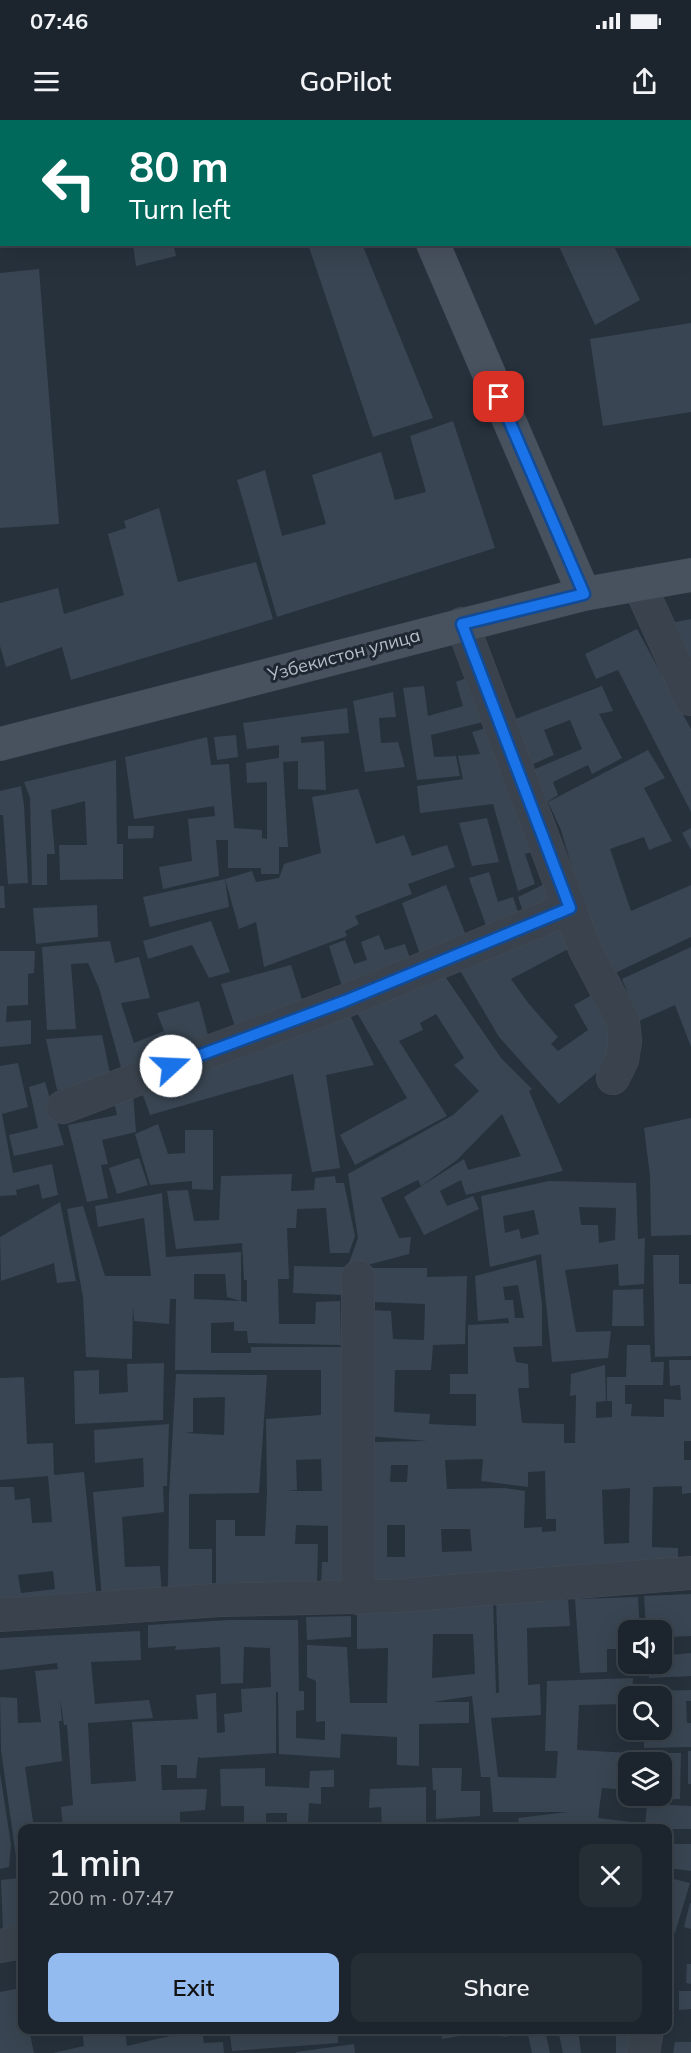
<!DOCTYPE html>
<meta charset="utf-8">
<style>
:root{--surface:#1c252d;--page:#252d35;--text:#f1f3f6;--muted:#a0a5aa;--line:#3a4249;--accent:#93bbef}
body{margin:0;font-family:Mulish,sans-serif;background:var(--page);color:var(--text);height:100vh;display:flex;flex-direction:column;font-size:22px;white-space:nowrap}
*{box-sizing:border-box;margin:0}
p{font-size:20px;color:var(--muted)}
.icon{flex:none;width:33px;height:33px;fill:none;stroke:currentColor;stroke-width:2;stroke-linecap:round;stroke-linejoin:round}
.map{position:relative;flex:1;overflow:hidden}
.side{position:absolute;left:18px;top:1704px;width:654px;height:210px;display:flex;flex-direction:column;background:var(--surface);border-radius:12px;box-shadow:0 6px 24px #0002,0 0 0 2px var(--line)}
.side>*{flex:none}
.guide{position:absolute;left:0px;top:0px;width:692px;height:126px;box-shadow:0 6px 24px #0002,0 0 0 2px var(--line);background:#00695c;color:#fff;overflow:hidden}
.buttons{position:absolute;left:618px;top:1500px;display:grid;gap:12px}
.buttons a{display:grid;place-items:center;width:54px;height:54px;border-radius:12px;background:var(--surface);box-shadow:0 6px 24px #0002,0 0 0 2px var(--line);font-size:30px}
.pin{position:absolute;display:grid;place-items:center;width:51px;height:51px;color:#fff;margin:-26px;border-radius:12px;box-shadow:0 3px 9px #0006}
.me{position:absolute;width:66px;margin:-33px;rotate:70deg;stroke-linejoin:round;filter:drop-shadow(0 0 4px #0008)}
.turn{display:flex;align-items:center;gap:21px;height:126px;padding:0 30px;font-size:27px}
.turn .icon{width:78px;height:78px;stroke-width:2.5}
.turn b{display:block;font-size:42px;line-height:51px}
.round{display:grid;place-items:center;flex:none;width:63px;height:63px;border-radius:12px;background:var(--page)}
.summary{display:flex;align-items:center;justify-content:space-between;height:102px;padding:0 30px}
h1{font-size:36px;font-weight:600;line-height:45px}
.action{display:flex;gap:12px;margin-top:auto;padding:12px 30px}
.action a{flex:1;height:69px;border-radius:12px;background:var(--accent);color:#111;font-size:24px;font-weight:600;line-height:69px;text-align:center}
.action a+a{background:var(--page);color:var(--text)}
.status{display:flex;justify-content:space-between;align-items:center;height:42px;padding:0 30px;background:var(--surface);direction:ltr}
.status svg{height:16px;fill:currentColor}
header{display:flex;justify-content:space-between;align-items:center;height:78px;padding:0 30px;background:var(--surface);font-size:27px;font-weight:600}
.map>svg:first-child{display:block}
.building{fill:#394552;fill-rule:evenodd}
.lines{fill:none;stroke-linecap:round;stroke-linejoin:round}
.street-casing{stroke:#434c56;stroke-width:34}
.secondary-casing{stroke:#434c56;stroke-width:34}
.street{stroke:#3a434d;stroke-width:33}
.secondary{stroke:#48525f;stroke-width:33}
.route-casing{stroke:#114b97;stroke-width:15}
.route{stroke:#1a73e8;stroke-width:10}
.labels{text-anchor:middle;stroke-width:6;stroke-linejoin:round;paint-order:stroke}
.street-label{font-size:18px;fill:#b6bec8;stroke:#1f2832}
</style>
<div class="status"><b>07:46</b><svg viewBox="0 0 49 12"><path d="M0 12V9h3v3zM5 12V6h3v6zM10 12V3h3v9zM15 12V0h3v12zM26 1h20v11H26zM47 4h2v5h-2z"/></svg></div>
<header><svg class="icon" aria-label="menu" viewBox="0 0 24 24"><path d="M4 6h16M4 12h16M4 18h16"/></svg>GoPilot<svg class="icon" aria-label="share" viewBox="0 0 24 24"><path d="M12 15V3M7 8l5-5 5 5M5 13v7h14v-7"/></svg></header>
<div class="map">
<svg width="691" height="1933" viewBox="0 0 691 1933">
<rect width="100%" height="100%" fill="#26313c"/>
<g class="building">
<path d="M 133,124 L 173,124 L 176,136 L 136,146 Z"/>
<path d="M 308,124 L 362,124 L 433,298 L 373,317 Z"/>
<path d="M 558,124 L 613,124 L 640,180 L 595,205 Z"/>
<path d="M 39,149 L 59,404 L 0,408 L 0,153 Z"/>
<path d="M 691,203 L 691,292 L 603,306 L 590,219 Z"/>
<path d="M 453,301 L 495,428 L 277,497 L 237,360 L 265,350 L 282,416 L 326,404 L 312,355 L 381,332 L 395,380 L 426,372 L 410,316 Z"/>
<path d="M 159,388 L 178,462 L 256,442 L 273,499 L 71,560 L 62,527 L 6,547 L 0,526 L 0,483 L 58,468 L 64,494 L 124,475 L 108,414 L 126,408 L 124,401 Z"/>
<path d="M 691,499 L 691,577 L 661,505 Z"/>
<path d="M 637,509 L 691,609 L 691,692 L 618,550 L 596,559 L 585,534 Z"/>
<path d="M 469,557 L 487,601 L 431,615 L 434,637 L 456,636 L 460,656 L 417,660 L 403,568 L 424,566 L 428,596 L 463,586 L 456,562 Z"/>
<path d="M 602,566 L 613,591 L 599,594 L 622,638 L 592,654 L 588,645 L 553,662 L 558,675 L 541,686 L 528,652 L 582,629 L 570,600 L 544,610 L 554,635 L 526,647 L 510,601 Z"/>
<path d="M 393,572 L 396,597 L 379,598 L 381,623 L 398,622 L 405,647 L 365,652 L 353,581 Z"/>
<path d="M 347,588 L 349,613 L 301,617 L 301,623 L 324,621 L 326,670 L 298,669 L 298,641 L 283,642 L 288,727 L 279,727 L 279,754 L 261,754 L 261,748 L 228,748 L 228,720 L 216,720 L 219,756 L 163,769 L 159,747 L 192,741 L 188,699 L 215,696 L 214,686 L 134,699 L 125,637 L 207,617 L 211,645 L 229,644 L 234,708 L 262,710 L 262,718 L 267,719 L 267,662 L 247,663 L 246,643 L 279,638 L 279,625 L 247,629 L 243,603 Z"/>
<path d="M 490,607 L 540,730 L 525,734 L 535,764 L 518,771 L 493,684 L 420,693 L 417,666 L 463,659 L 458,636 L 480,634 L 472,612 Z"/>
<path d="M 236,615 L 238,637 L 217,640 L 214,617 Z"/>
<path d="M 648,630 L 665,658 L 644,668 L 672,721 L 649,730 L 644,717 L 610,729 L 631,791 L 691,765 L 691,817 L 613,854 L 582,782 L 561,710 L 548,682 Z"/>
<path d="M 116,640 L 117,724 L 123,724 L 123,759 L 60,760 L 59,725 L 87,725 L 85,681 L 51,690 L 55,734 L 47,734 L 47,765 L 32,765 L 30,678 L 24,662 Z"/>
<path d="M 21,666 L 24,685 L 28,763 L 8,764 L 3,695 L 0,695 L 0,671 Z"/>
<path d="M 358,669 L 376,724 L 404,715 L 412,736 L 447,725 L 455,747 L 408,764 L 412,774 L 355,796 L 359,804 L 345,811 L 347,816 L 264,847 L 256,802 L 239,809 L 225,759 L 252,751 L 256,762 L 279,758 L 284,744 L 321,733 L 312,677 Z"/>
<path d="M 487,698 L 499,742 L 472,746 L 459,703 Z"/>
<path d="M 128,706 L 154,706 L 153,718 L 128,719 Z"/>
<path d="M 691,708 L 691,730 L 682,713 Z"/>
<path d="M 489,752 L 498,782 L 513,777 L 522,803 L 490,817 L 469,758 Z"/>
<path d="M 557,758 L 567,783 L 527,803 L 518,777 Z"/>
<path d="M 225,759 L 229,787 L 150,807 L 143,777 Z"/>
<path d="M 446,765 L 467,818 L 421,837 L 402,783 Z"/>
<path d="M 0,766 L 4,766 L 5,788 L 0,788 Z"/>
<path d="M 97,785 L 98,817 L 36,824 L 33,788 Z"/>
<path d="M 211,801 L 230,852 L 209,858 L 192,825 L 148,839 L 143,821 Z"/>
<path d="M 567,802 L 576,825 L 511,859 L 529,884 L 558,917 L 551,924 L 558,931 L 588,910 L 574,885 L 599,871 L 628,927 L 559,984 L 499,917 L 459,849 Z"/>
<path d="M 379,815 L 385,830 L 405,824 L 413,847 L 345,876 L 329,826 L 345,820 L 354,844 L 367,840 L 361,822 Z"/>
<path d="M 110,821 L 115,843 L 139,837 L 150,878 L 121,883 L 134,923 L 164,911 L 157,893 L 199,881 L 210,923 L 122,951 L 99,868 L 88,843 L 71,844 L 76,909 L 47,910 L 42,827 Z"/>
<path d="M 691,827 L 691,927 L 675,885 L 639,901 L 622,859 Z"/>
<path d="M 0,831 L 35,831 L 34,853 L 28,854 L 28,885 L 7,886 L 6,902 L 31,900 L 31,924 L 0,927 Z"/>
<path d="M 291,845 L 305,889 L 236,910 L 221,864 Z"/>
<path d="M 444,855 L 501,938 L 532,969 L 529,971 L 563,1051 L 466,1075 L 461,1060 L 440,1071 L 447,1086 L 473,1076 L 479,1089 L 424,1115 L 404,1077 L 464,1039 L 468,1050 L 521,1036 L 502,994 L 457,1040 L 421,1066 L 418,1060 L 381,1078 L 399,1118 L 411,1117 L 409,1134 L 360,1147 L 349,1143 L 358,1118 L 348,1054 L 453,995 L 479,971 L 454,945 L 464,938 L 436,894 L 420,903 L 423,910 L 399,921 L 447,996 L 355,1045 L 340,1015 L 407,978 L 354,888 Z"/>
<path d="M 347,889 L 374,945 L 326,955 L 340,1048 L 312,1052 L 293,954 L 150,995 L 138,961 Z"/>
<path d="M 102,915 L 112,963 L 57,970 L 46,919 Z"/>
<path d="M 18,943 L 28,987 L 2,994 L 13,1053 L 52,1044 L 58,1075 L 42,1079 L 39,1064 L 16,1070 L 17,1075 L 0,1076 L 0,946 Z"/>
<path d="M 45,962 L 64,1025 L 14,1036 L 9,1015 L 38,1008 L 29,967 Z"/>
<path d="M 133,972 L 136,1012 L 102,1020 L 108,1044 L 101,1045 L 108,1078 L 87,1082 L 68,1005 L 117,995 L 113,977 Z"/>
<path d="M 691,998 L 691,1115 L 651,1116 L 650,1056 L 644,1008 Z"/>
<path d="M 158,1004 L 168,1034 L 185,1033 L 185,1010 L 213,1010 L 213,1070 L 192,1069 L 192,1061 L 150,1065 L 135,1014 Z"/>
<path d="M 139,1038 L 148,1065 L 117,1074 L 109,1048 Z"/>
<path d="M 292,1054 L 291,1071 L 314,1070 L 315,1058 L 335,1056 L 336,1063 L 344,1063 L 355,1116 L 349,1133 L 330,1133 L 326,1088 L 297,1089 L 296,1108 L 287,1108 L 289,1159 L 278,1159 L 279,1204 L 315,1204 L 316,1182 L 340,1181 L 341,1225 L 248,1223 L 247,1211 L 234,1211 L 234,1202 L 211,1203 L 211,1233 L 251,1233 L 251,1227 L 348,1227 L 348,1467 L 321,1467 L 322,1442 L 328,1442 L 328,1406 L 296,1405 L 295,1424 L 318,1424 L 317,1466 L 216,1463 L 216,1400 L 235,1400 L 235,1416 L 265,1416 L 267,1372 L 266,1299 L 321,1295 L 321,1250 L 175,1250 L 176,1179 L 170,1179 L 169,1204 L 134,1201 L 133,1186 L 132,1239 L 86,1237 L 83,1177 L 67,1089 L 83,1086 L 105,1156 L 151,1156 L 144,1098 L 98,1107 L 95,1086 L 162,1073 L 166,1137 L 241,1132 L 241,1181 L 247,1182 L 247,1160 L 244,1160 L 242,1123 L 176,1129 L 167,1071 L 188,1070 L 194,1101 L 219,1100 L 221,1056 ZM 194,1154 L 225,1154 L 227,1177 L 241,1181 L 194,1179 ZM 321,1339 L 322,1371 L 286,1371 L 297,1370 L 296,1340 Z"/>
<path d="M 549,1061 L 636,1063 L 638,1119 L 645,1118 L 644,1164 L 619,1166 L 618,1144 L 565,1150 L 576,1212 L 611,1211 L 608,1238 L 552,1242 L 541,1134 L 490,1147 L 481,1076 ZM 579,1087 L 616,1088 L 615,1120 L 599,1123 L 598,1105 L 581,1105 ZM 534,1090 L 539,1114 L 521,1119 L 519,1109 L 505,1113 L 503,1096 Z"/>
<path d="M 60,1082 L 76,1161 L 57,1163 L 54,1143 L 1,1161 L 0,1117 Z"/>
<path d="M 653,1135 L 679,1135 L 679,1164 L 691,1164 L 691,1236 L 655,1237 Z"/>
<path d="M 536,1140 L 542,1184 L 542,1226 L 513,1227 L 516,1242 L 528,1244 L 529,1268 L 518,1268 L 522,1303 L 564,1304 L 564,1323 L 575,1323 L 576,1275 L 570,1276 L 571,1254 L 605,1245 L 606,1281 L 596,1282 L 596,1298 L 612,1297 L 612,1281 L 607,1281 L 607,1257 L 626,1257 L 627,1225 L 650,1225 L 651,1242 L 664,1242 L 663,1265 L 625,1265 L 625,1284 L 632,1284 L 631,1296 L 664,1297 L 664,1279 L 681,1280 L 680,1265 L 670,1266 L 669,1240 L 691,1240 L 691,1321 L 684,1321 L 684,1340 L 691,1340 L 691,1373 L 682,1374 L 682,1366 L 653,1367 L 652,1427 L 678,1428 L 678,1447 L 369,1463 L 371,1322 L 427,1321 L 367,1316 L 367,1190 L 391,1191 L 393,1219 L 424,1220 L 425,1184 L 372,1182 L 372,1148 L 427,1148 L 427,1157 L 467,1156 L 465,1224 L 433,1225 L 431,1250 L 395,1250 L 394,1292 L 430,1294 L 429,1304 L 476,1306 L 476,1274 L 450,1274 L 450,1254 L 468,1254 L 468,1205 L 509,1203 L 508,1198 L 478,1201 L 475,1156 ZM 518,1165 L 524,1198 L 515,1198 L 513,1180 L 505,1180 L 503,1167 ZM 483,1339 L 481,1361 L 528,1367 L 528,1352 L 545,1351 L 546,1399 L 556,1399 L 556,1411 L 542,1412 L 542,1407 L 524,1408 L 525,1371 L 504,1368 L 447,1369 L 445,1340 ZM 391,1345 L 408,1345 L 407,1362 L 390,1362 ZM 630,1368 L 629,1423 L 604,1424 L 602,1370 ZM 387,1405 L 405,1405 L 405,1437 L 387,1437 ZM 441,1409 L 470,1409 L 472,1431 L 442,1432 Z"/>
<path d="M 294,1146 L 345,1147 L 344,1175 L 293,1173 Z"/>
<path d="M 643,1169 L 644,1206 L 612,1206 L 613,1170 Z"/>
<path d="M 164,1243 L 163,1300 L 75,1304 L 74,1251 L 99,1250 L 99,1274 L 128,1272 L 127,1244 Z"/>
<path d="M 176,1254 L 267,1255 L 259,1373 L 189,1374 L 189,1429 L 212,1429 L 212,1468 L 168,1468 L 169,1374 ZM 225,1277 L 224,1315 L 185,1313 L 193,1312 L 193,1278 Z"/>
<path d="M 24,1257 L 27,1324 L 53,1323 L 54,1355 L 84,1352 L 96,1471 L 94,1477 L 2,1489 L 0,1476 L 0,1367 L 14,1367 L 15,1380 L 30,1378 L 32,1403 L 52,1402 L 48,1356 L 0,1360 L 0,1258 ZM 53,1451 L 55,1469 L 21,1473 L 18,1455 Z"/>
<path d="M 169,1304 L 167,1366 L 163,1366 L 164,1392 L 122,1397 L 125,1447 L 160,1446 L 162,1476 L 102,1479 L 93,1372 L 144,1367 L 143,1338 L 95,1343 L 94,1310 Z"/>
<path d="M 691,1474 L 691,1516 L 668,1517 L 670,1535 L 691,1533 L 691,1556 L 649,1558 L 648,1544 L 662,1544 L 662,1510 L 646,1510 L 644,1476 Z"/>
<path d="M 638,1477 L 640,1510 L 628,1510 L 628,1544 L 642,1544 L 642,1549 L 625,1549 L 623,1529 L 607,1529 L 607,1552 L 580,1553 L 575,1479 Z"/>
<path d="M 493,1479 L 496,1573 L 499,1573 L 499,1568 L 496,1481 L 568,1480 L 570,1506 L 527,1508 L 528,1565 L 540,1564 L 541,1595 L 491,1598 L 498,1657 L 556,1658 L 558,1631 L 545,1631 L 547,1561 L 633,1558 L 632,1576 L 628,1576 L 628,1584 L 579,1585 L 577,1630 L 648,1634 L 648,1642 L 628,1642 L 628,1670 L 602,1668 L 598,1698 L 639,1703 L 638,1708 L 520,1708 L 518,1698 L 568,1692 L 493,1692 L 490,1657 L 481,1657 L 472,1576 L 433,1582 L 469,1582 L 469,1603 L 419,1604 L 419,1646 L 397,1645 L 397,1617 L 341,1614 L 340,1638 L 279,1634 L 278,1572 L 276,1572 L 276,1633 L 201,1638 L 198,1637 L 196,1658 L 177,1658 L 177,1645 L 161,1645 L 162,1670 L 207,1669 L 205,1690 L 180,1692 L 180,1705 L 167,1705 L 167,1708 L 63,1708 L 61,1687 L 73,1685 L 67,1605 L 64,1605 L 60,1578 L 62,1601 L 59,1601 L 62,1641 L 25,1647 L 34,1708 L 22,1708 L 22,1809 L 3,1810 L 1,1760 L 19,1758 L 1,1630 L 0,1577 L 17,1578 L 18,1603 L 41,1602 L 35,1551 L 58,1549 L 57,1543 L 0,1550 L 0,1518 L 140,1511 L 141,1540 L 91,1542 L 95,1584 L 149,1580 L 153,1598 L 88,1603 L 91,1664 L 136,1661 L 132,1602 L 198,1599 L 196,1575 L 216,1573 L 217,1613 L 225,1612 L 224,1594 L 242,1592 L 241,1569 L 271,1567 L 270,1528 L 244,1527 L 243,1563 L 221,1564 L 220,1527 L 175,1530 L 176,1526 L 148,1528 L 148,1505 L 228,1500 L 298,1500 L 299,1571 L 304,1571 L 304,1590 L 296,1591 L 296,1618 L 325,1620 L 325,1601 L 316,1602 L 316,1561 L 307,1557 L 307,1525 L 347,1527 L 350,1583 L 387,1583 L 388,1528 L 357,1529 L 357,1488 ZM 433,1514 L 473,1514 L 475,1554 L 432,1558 Z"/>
<path d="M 351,1496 L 351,1517 L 307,1520 L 306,1497 Z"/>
<path d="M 691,1570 L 691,1581 L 686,1581 L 687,1603 L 691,1603 L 691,1627 L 644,1628 L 644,1610 L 662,1610 L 662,1576 L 644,1576 L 644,1571 Z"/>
<rect x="688" y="1631" width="3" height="33"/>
<path d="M 652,1633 L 681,1633 L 680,1679 L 651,1680 L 651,1676 L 662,1676 L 662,1642 L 651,1642 Z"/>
<path d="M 265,1648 L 265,1666 L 309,1668 L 310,1651 L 334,1650 L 334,1667 L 321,1667 L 321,1684 L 309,1683 L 308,1705 L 287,1706 L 287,1693 L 266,1693 L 266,1708 L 244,1708 L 244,1686 L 221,1686 L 220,1649 Z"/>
<path d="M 432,1648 L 462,1648 L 461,1671 L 480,1671 L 480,1696 L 436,1699 L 436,1670 L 433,1670 Z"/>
<path d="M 0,1653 L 11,1724 L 9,1747 L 0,1749 Z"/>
<path d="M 426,1667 L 426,1708 L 382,1708 L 381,1687 L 369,1688 L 370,1669 Z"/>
<path d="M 647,1684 L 691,1686 L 691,1709 L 671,1709 L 670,1724 L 691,1724 L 691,1751 L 668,1748 L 668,1708 L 645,1708 Z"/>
<path d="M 670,1758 L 690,1763 L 675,1813 L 668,1811 L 668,1763 Z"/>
<path d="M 690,1783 L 691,1783 L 691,1809 L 684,1807 Z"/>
<path d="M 687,1844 L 691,1844 L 691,1864 L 686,1863 Z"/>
<path d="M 21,1868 L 22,1910 L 29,1910 L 34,1933 L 0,1933 L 0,1872 Z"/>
<path d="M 679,1871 L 691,1871 L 691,1889 L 679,1890 Z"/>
<path d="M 82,1910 L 125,1910 L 127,1926 L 174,1915 L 173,1910 L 202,1910 L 204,1923 L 223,1922 L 224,1933 L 53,1933 L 84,1926 Z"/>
<path d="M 299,1910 L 338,1910 L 338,1923 L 232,1931 L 230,1915 Z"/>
<path d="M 441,1910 L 488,1910 L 488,1911 L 442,1919 Z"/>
<path d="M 490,1910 L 508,1910 L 507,1917 L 490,1915 Z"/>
<path d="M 527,1910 L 545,1910 L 550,1933 L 532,1933 Z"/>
<path d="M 558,1910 L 578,1910 L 581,1933 L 563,1933 Z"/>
<path d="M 616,1910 L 641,1910 L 638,1933 L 616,1933 Z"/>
<path d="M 675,1922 L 691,1922 L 691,1933 L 673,1933 Z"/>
<path d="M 354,1924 L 355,1933 L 296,1933 L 296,1932 Z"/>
</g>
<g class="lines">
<g class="street-casing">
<g id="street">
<path d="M 639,464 L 691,579"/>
<path d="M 462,504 L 585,829 L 623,901 L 625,921 L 622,940 L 613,958"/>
<path d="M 63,987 L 345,881 L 570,788"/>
<path d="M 358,1157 L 358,1478"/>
<path d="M 0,1495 L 219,1480 L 392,1476 L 691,1453"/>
<path d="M 0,1826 L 22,1822"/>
<path d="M 643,1933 L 647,1910"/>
</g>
</g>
<g class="secondary-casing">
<g id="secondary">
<path d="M 379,0 L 380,2"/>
<path d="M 433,124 L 584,474"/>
<path d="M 0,624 L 584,474 L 691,455"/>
</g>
</g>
<use href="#street" class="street"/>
<use href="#secondary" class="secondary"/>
</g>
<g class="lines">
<g class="route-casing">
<path id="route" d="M 171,946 L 345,881 L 570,788 L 462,504 L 584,474 L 499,277"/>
</g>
<use href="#route" class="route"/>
</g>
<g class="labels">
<g class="street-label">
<text transform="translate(344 535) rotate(-15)" y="6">Узбекистон улица</text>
</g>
</g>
</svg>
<div class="buttons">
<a><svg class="icon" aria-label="sound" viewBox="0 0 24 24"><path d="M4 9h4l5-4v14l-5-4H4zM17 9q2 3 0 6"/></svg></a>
<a><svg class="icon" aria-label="search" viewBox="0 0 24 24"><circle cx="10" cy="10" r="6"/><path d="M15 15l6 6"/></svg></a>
<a><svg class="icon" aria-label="layers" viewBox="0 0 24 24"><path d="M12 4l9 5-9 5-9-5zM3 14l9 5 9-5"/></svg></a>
</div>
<div class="pin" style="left:499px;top:277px;background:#d93025"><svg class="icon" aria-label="arrive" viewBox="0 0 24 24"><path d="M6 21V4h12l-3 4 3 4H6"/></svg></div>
<svg class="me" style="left:171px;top:946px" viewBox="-20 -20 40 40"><circle r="19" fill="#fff"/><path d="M0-13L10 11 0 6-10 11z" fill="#1a73e8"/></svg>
<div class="guide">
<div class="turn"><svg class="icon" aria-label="left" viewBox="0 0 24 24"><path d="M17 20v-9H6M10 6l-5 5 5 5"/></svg><div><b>80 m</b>Turn left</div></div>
</div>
<section class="side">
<div class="summary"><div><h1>1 min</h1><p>200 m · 07:47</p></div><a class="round"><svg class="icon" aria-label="close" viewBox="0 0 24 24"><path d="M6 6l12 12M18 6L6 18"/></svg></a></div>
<div class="action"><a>Exit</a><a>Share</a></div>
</section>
</div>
